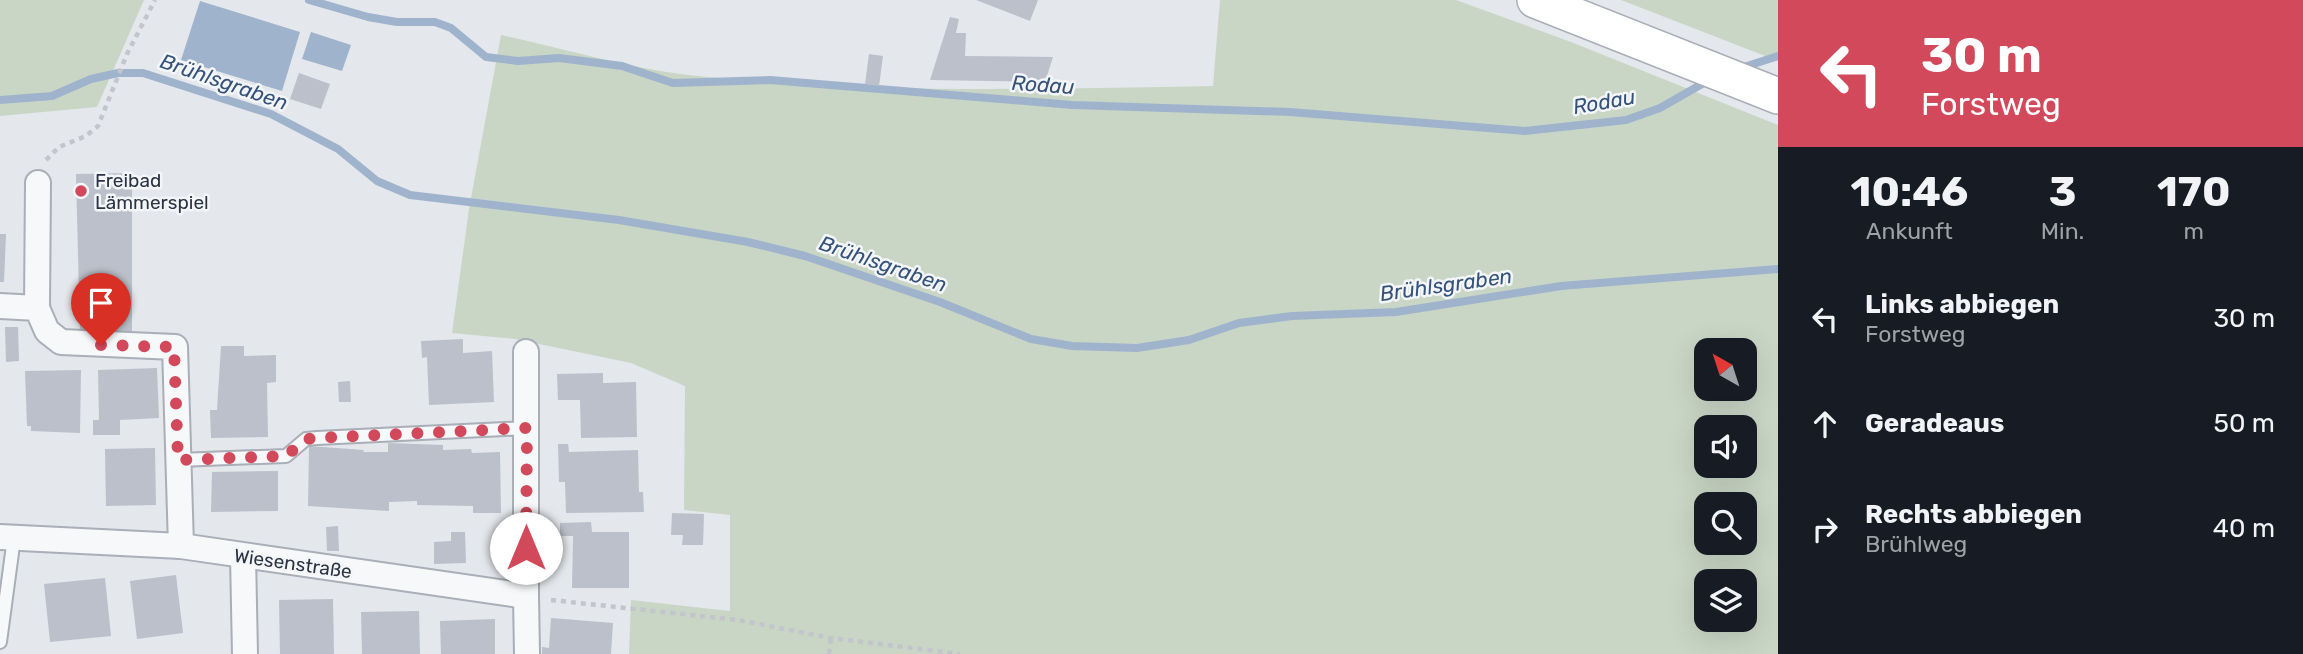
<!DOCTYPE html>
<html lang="de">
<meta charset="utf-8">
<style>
:root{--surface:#171b24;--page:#20242c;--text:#f1f3f6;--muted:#9ea1a6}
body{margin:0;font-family:Rubik,sans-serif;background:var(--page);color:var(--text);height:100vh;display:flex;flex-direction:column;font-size:26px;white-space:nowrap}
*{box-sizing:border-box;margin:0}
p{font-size:23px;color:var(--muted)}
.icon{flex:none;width:38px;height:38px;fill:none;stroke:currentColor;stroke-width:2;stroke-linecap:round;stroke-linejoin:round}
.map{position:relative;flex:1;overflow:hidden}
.panel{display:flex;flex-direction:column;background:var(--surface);width:525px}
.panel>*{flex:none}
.banner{background:#d1495b;color:#fff;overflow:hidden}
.needle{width:46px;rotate:321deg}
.tools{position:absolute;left:1694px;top:338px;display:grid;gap:14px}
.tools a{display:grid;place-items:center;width:63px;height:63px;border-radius:14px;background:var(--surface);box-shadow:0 7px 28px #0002;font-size:35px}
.pin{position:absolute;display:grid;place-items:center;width:60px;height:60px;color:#fff;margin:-72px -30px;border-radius:50% 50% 50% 0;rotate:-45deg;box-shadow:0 0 7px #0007}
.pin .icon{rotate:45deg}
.me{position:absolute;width:77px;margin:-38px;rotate:0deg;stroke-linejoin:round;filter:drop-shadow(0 0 5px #0008)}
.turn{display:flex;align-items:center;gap:24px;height:147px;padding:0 28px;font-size:32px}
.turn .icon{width:91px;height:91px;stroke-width:2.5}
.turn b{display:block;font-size:49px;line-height:60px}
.eta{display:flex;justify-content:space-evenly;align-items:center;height:119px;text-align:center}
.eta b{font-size:42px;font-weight:700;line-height:49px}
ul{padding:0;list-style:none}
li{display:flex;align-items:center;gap:21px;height:105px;padding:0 28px}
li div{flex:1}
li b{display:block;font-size:26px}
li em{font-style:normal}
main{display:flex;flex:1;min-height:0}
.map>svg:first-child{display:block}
.green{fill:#c9d6c5;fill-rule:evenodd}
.water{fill:#9fb4cc}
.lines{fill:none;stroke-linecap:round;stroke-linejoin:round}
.stream{stroke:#9fb4cc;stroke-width:8}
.building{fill:#bbc0ca}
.service-casing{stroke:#a9aeb7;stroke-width:16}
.minor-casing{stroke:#a9aeb7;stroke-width:28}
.secondary-casing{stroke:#a9aeb7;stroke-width:38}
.path{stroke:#c2c5cb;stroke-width:4.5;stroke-dasharray:5 5;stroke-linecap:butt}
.service{stroke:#f7f8fa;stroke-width:12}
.minor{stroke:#f7f8fa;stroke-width:24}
.secondary{stroke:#fff;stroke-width:35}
.route{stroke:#d1495b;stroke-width:12;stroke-dasharray:0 21.6}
.poi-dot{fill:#d1495b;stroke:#f4f6f9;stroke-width:2.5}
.labels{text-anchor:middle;stroke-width:5;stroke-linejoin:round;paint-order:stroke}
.poi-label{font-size:19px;fill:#2b3445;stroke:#f4f6f9;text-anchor:start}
.street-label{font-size:19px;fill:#2b3445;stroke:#f4f6f9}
.water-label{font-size:21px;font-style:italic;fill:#34527a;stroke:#f4f6f9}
</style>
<main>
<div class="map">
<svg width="1778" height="654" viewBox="0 0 1778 654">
<rect width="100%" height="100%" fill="#e4e7ec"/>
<g class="green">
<path d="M 0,0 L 144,0 L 97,107 L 0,116 Z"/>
<path d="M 1220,0 L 1456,0 L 1571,42 L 1778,125 L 1778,654 L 629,654 L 631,600 L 730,611 L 730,515 L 684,510 L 685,386 L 631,363 L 515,339 L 452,333 L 469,209 L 501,35 C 560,48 629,68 688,75 C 863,94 1038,89 1213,86 ZM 1706,350 L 1745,350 L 1745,388 L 1706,388 ZM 1706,427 L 1745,427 L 1745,466 L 1706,466 ZM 1706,504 L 1745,504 L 1745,542 L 1706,542 ZM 1706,581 L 1745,581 L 1745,620 L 1706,620 Z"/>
<path d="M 1621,0 L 1778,0 L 1778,61 Z"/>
</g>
<g class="water">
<path d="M 200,1 L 300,32 L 282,91 L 181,60 Z"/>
<path d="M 311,32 L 351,45 L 342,71 L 302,59 Z"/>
</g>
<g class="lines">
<g class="stream">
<path d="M 309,0 L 368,17 L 397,22 L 435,22 L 451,28 L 486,57 L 518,61 L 559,58 L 622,66 L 673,83 L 770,80 L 1073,105 L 1290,112 L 1525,131 L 1626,120 L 1660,108 L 1709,80"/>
<path d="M 1741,68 L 1778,56"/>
<path d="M 0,100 L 52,96 L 91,79 L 118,73 L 143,73 L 271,114 L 338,149 L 377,181 L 410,195 L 619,220 L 748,242 L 805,256 L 940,302 L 1031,339 L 1072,346 L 1137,348 L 1189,340 L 1239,323 L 1292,316 L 1396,312 L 1561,286 L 1778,269"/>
</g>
</g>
<g class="building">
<path d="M 976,0 L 1038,0 L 1030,21 Z"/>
<path d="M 950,17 L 959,19 L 956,33 L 966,33 L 965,56 L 1053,57 L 1045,82 L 930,80 Z"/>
<path d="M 869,54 L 883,56 L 879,86 L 865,84 Z"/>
<path d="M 299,73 L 330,84 L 321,109 L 290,99 Z"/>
<path d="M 132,173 L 132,333 L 80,333 L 76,174 Z"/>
<path d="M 0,234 L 6,234 L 4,282 L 0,282 Z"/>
<path d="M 5,327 L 18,327 L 19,361 L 6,362 Z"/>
<path d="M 463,339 L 463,353 L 492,351 L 494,402 L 429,405 L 427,357 L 422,358 L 421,341 Z"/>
<path d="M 221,346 L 244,346 L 244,356 L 276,355 L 276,382 L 267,383 L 268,437 L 211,438 L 210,410 L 217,410 Z"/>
<path d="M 157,368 L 159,418 L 120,420 L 120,435 L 93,435 L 93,420 L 99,420 L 98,370 Z"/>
<path d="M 81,370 L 80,433 L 31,431 L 31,426 L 27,426 L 25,371 Z"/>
<path d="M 603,373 L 603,383 L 636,382 L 637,437 L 581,438 L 580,400 L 558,400 L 557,374 Z"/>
<path d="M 350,381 L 351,402 L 339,402 L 338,382 Z"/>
<path d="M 388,443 L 443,445 L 443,450 L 471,449 L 472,453 L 500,452 L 501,513 L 473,513 L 473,506 L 417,505 L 417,501 L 389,502 L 389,511 L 308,506 L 309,446 L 364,450 L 363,452 L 388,452 Z"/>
<path d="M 558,444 L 568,444 L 569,452 L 638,450 L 639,492 L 643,492 L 644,512 L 566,513 L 565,482 L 559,482 Z"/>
<path d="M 155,448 L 156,505 L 106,506 L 105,449 Z"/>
<path d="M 278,471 L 278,511 L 211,512 L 212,472 Z"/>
<path d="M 672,513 L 704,514 L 703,545 L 682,545 L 683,535 L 671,535 Z"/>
<path d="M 591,522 L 592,532 L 629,532 L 629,588 L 572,588 L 573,536 L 560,536 L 560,523 Z"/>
<path d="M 338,526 L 339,551 L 327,551 L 326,527 Z"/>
<path d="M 451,532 L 465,532 L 466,563 L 434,564 L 434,542 L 451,541 Z"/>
<path d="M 176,575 L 183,633 L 137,639 L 130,581 Z"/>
<path d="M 105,578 L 111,636 L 50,642 L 44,584 Z"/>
<path d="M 333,599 L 334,654 L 280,654 L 279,600 Z"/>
<path d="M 419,611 L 420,654 L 362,654 L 361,612 Z"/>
<path d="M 551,618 L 613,623 L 611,654 L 542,654 L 542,647 L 549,648 Z"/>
<path d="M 495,619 L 495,654 L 441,654 L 440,621 Z"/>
</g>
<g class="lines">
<g class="service-casing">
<g id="service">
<path d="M 178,460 L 286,456 L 306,439 L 317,438 L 527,428"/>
<path d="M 0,642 L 14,538"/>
</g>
</g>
<g class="minor-casing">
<g id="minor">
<path d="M 0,306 L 37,308 L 47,331 L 61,342 L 175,347 L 181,546"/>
<path d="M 37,308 L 38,183"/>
<path d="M 0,537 L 181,546 L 526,596 L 527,654"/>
<path d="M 243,556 L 245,654"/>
<path d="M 526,596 L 526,352"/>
</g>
</g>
<g class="secondary-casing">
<path id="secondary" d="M 1535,0 L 1778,96"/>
</g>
<g class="path">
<path d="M 46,160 L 59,147 L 86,136 L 98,126 L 127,54 L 155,0"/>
<path d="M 551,600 L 738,620 L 831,638 L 960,654"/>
<path d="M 829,654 L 831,638"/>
</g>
<use href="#service" class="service"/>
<use href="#minor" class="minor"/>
<use href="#secondary" class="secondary"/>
</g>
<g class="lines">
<path class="route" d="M 101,345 L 174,347 L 178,460 L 286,456 L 306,439 L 317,438 L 527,428 L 526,548"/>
</g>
<circle class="poi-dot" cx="81" cy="191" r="7"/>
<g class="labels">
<g class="poi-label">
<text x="95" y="187">Freibad<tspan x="95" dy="22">Lämmerspiel</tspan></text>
</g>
<g class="street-label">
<text transform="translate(293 563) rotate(8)" y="7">Wiesenstraße</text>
</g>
<g class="water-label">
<text transform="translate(224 82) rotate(19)" y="7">Brühlsgraben</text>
<text transform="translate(1043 85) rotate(4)" y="7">Rodau</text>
<text transform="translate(1604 102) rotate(-10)" y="7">Rodau</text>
<text transform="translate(883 264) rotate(19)" y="7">Brühlsgraben</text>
<text transform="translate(1446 285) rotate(-8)" y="7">Brühlsgraben</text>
</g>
</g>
</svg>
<div class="tools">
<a><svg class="needle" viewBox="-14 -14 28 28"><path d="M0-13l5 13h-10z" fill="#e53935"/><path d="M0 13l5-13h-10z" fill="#9ea1a6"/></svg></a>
<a><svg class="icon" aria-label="sound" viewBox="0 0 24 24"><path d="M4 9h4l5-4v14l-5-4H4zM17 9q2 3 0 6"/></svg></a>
<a><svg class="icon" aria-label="search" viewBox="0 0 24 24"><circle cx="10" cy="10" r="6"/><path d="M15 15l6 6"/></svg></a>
<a><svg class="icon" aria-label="layers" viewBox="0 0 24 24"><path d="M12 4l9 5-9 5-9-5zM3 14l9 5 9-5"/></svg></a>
</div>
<div class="pin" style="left:101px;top:345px;background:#d93025"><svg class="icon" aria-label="arrive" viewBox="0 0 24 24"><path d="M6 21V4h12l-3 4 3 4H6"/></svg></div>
<svg class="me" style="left:526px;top:548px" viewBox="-20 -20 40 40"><circle r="19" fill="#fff"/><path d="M0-13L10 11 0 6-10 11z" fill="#d1495b"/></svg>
</div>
<section class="panel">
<div class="banner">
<div class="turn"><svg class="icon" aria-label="left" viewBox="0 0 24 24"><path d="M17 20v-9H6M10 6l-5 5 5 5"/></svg><div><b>30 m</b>Forstweg</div></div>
</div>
<div class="eta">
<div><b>10:46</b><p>Ankunft</p></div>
<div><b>3</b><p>Min.</p></div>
<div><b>170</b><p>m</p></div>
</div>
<ul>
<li><svg class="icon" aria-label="left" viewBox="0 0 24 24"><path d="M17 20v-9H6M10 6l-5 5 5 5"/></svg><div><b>Links abbiegen</b><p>Forstweg</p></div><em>30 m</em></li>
<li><svg class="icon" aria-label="ahead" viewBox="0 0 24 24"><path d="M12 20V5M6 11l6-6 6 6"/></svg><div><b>Geradeaus</b></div><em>50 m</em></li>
<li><svg class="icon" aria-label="right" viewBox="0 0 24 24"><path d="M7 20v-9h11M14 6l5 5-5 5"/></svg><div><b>Rechts abbiegen</b><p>Brühlweg</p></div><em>40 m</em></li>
</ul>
</section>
</main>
